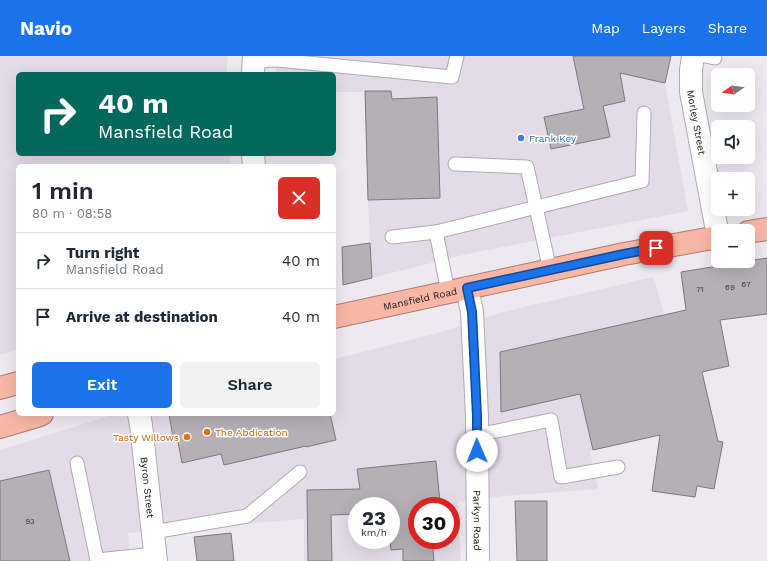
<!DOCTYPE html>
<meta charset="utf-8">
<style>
:root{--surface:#fff;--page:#f2f2f3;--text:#1f2937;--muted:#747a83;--line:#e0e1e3;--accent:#1a73e8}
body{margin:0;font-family:"Work Sans",sans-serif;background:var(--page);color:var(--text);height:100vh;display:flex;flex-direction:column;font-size:15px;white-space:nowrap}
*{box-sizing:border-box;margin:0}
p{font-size:13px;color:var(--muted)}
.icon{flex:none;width:22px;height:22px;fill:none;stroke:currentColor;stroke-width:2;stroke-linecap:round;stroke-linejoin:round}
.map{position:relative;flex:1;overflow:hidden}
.drawer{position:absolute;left:16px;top:108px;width:320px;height:252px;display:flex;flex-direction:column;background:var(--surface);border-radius:6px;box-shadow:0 4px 16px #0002}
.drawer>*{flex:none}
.top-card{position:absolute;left:16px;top:16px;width:320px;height:84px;border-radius:6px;box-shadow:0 4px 16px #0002;background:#00695c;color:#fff;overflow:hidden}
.needle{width:26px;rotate:257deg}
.fabs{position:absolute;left:711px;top:12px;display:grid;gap:8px}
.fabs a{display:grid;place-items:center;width:44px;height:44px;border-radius:6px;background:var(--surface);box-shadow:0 4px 16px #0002;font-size:20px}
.speed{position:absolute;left:348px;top:441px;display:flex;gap:8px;font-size:20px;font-weight:700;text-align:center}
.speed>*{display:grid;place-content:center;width:52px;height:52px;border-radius:50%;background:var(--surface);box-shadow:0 4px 16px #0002;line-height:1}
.speed small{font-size:10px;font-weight:400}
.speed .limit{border:6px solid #d22;background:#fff;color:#111}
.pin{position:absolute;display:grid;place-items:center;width:34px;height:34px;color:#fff;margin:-17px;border-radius:8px;box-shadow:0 2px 6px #0006}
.me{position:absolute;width:44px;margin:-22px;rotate:359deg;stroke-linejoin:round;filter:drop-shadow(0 0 3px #0008)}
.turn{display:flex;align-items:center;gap:14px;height:84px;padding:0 16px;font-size:18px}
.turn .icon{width:52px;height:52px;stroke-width:2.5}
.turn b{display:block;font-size:28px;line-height:34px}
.round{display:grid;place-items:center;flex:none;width:42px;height:42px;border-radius:6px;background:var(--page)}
.overview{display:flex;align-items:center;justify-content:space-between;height:68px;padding:0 16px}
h1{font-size:24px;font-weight:600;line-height:30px}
.action{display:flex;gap:8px;margin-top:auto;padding:8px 16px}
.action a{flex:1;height:46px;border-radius:6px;background:var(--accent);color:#fff;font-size:16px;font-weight:600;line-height:46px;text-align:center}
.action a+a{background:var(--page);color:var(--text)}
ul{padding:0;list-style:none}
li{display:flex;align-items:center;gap:12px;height:56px;padding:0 16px;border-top:1px solid var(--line)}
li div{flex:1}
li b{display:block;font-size:15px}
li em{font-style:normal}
header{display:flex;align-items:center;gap:24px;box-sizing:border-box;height:56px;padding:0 20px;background:var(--accent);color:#fff}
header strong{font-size:19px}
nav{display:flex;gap:22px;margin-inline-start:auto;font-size:14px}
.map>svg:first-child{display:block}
.built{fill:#e4dbe8;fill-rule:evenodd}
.building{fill:#b5b0b5;stroke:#7e787e}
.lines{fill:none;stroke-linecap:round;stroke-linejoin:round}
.lane-casing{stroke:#afabb1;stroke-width:15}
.street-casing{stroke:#afabb1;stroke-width:24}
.highway-casing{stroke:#a97e73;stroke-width:24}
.lane{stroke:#fff;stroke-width:13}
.street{stroke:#fff;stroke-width:22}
.highway{stroke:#f8b7a5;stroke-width:22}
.route-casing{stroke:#114b97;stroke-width:10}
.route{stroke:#1a73e8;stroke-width:7}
.shop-dot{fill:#3f7fe0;stroke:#fff;stroke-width:1.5}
.food-dot{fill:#e8710a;stroke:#fff;stroke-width:1.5}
.labels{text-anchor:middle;stroke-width:3;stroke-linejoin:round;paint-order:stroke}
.number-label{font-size:8px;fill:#3d3a3e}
.street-label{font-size:10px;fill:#151316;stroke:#fff}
.shop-label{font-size:10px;fill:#366cbe;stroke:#fff;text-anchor:start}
.food-label{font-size:10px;fill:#c56008;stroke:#fff;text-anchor:start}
</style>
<header>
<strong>Navio</strong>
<nav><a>Map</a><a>Layers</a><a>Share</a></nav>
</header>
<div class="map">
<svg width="767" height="505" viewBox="0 0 767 505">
<rect width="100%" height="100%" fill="#eee9f0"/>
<g class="built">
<path d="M 0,0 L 228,0 L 227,5 L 227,18 L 18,18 L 18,98 L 229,98 L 229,110 L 18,110 L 18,294 L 0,299 Z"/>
<path d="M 277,0 L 671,0 L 665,27 L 688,155 L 467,198 L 372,222 L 367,129 L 365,36 L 334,36 L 334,18 L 276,18 Z"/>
<path d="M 654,221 L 664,259 L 702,316 L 714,366 L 590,395 L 598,433 L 503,440 L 458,446 L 461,505 L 304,505 L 304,463 L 128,477 L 130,505 L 0,505 L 0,394 L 115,358 L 334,358 L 334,303 L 441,276 L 503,256 ZM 357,450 L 391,450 L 391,484 L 357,484 ZM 417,450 L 451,450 L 451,484 L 417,484 Z"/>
</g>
<g class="building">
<path d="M 573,0 L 671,0 L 665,27 L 620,17 L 625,45 L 603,50 L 610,81 L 551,93 L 544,61 L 584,53 Z"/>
<path d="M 365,35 L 391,35 L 392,43 L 437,41 L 440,142 L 368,144 Z"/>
<path d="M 370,187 L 372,222 L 343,229 L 342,191 Z"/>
<path d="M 767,202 L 767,258 L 720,264 L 729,310 L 702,316 L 718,385 L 723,386 L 714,433 L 697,430 L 695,441 L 652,435 L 660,379 L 593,394 L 580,338 L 501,356 L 500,296 L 686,254 L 681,216 Z"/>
<path d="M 169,358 L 330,358 L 336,384 L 306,391 L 306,390 L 224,409 L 221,398 L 182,407 L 177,381 L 173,381 Z"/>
<path d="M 436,405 L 440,446 L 429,448 L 430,450 L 417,450 L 417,484 L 432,484 L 434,505 L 403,505 L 403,493 L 391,494 L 390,484 L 391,484 L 391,450 L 357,450 L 357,458 L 331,459 L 332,505 L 308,505 L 307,434 L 360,433 L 357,413 Z"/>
<path d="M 49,414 L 70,505 L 0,505 L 0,425 Z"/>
<path d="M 515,445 L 547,445 L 547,505 L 517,505 Z"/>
<path d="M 231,477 L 234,505 L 197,505 L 194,481 Z"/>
</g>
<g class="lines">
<g class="lane-casing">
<g id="lane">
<path d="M 705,0 L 715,2"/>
<path d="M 253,5 L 277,4 L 452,21 L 457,0"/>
<path d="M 455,108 L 527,111 L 550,214"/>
<path d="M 436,176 L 448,236"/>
<path d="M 392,181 L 436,176 L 642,125 L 644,57"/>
<path d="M 477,379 L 551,364 L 561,421 L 618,411"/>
<path d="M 77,407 L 97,504 L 155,498"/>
<path d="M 153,476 L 247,460 L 300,416"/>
</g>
</g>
<g class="street-casing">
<g id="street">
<path id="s1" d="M 693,0 L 691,14 L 691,36 L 718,180"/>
<path d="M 253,18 L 254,0"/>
<path d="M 253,98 L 254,110"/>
<path id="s2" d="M 467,232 L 472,256 L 477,360 L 478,505"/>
<path id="s3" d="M 139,358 L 141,369 L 156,505"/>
</g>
</g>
<g class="highway-casing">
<g id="highway">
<path d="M 748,176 L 767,173"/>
<path id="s4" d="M 334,261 L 624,198 L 718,181"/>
<path d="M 0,332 L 18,327"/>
<path d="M 0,371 L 37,360 L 42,358"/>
</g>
</g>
<use href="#lane" class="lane"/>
<use href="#street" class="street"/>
<use href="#highway" class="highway"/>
</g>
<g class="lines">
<g class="route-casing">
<path id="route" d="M 477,395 L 477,360 L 472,256 L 467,232 L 624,198 L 656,192"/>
</g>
<use href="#route" class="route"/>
</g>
<circle class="shop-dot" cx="521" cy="82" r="4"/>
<g class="food-dot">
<circle cx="207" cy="376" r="4"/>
<circle cx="187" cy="381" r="4"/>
</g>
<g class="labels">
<g class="number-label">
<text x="746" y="231">67</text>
<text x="730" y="234">69</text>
<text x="700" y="236">71</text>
<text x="30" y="468">93</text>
</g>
<g class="street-label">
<text dy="4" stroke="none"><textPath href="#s1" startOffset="67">Morley Street</textPath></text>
<text dy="4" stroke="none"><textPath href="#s4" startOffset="88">Mansfield Road</textPath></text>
<text dy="4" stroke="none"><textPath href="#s3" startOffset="74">Byron Street</textPath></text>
<text dy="4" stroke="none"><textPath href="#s2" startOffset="233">Parkyn Road</textPath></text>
</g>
<g class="shop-label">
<text x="529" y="86">Frank Key</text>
</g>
<g class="food-label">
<text x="215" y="380">The Abdication</text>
<text x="179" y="385" text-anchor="end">Tasty Willows</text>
</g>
</g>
</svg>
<div class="fabs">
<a><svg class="needle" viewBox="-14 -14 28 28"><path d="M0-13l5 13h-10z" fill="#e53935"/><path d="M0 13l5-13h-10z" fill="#747a83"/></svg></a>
<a><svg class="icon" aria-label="sound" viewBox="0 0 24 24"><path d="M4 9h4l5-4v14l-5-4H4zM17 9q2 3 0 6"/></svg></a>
<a>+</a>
<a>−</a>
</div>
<div class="speed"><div>23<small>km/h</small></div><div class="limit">30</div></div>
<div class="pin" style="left:656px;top:192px;background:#d93025"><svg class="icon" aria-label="arrive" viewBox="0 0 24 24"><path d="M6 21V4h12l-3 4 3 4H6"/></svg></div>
<svg class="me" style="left:477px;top:395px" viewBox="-20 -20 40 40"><circle r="19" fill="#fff"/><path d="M0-13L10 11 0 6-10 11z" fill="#1a73e8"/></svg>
<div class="top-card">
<div class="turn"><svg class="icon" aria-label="right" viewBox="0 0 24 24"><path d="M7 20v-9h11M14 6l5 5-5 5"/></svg><div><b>40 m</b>Mansfield Road</div></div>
</div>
<section class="drawer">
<div class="overview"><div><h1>1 min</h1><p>80 m · 08:58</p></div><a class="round" style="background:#d93025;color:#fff"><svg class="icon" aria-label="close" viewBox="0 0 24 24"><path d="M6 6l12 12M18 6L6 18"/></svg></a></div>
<ul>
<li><svg class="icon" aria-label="right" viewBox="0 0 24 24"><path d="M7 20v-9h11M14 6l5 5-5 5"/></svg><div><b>Turn right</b><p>Mansfield Road</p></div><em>40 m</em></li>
<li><svg class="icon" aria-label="arrive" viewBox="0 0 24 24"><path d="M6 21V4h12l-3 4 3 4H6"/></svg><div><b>Arrive at destination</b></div><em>40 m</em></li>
</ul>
<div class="action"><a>Exit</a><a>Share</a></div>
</section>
</div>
